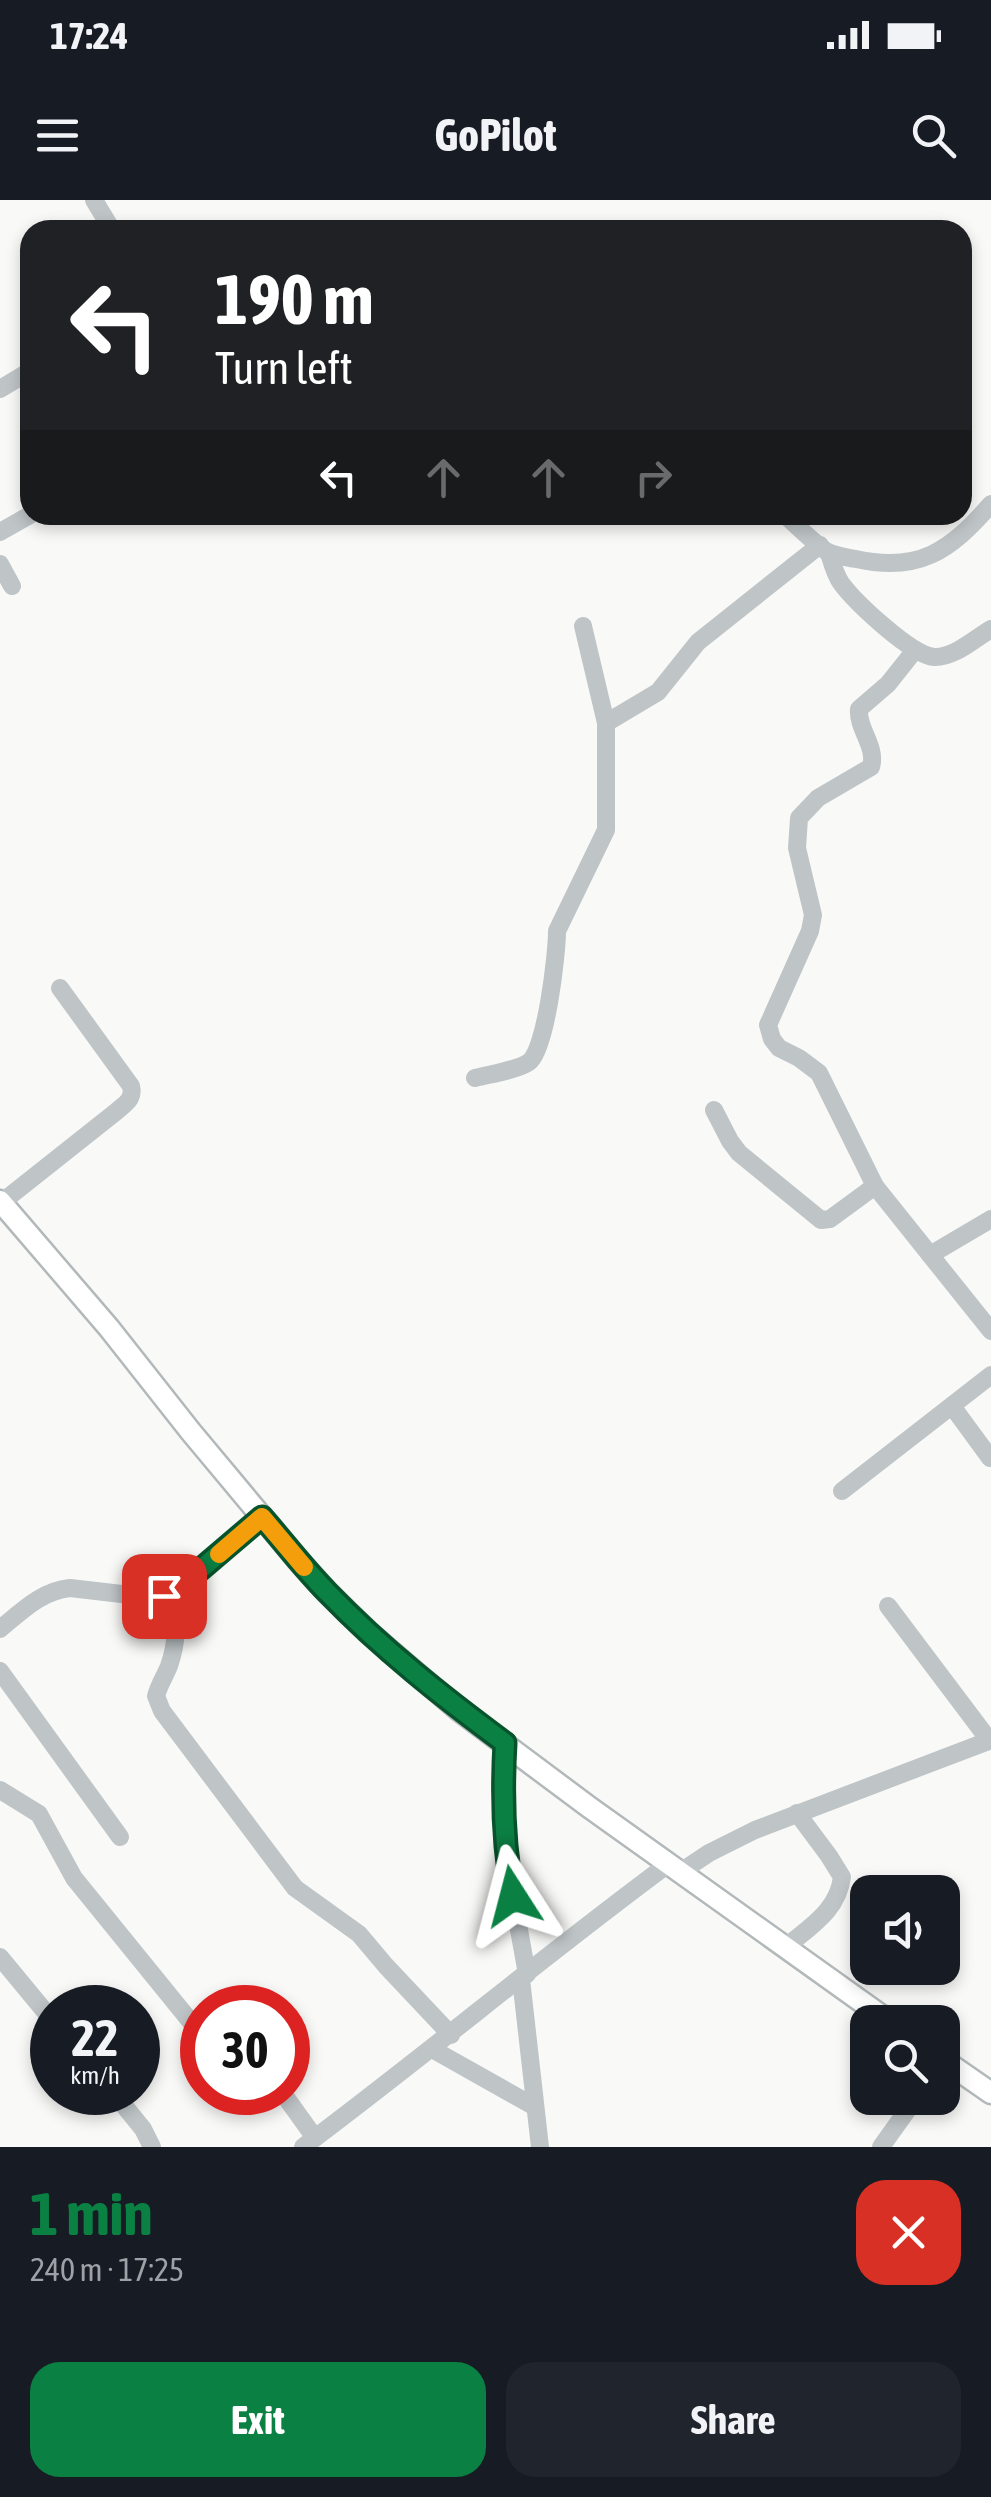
<!DOCTYPE html>
<meta charset="utf-8">
<style>
:root{--surface:#171b24;--page:#20242c;--text:#f1f3f6;--muted:#9ea1a6;--accent:#0b8043}
body{margin:0;font-family:"Asap Condensed",sans-serif;background:var(--page);color:var(--text);height:100vh;display:flex;flex-direction:column;font-size:38px;white-space:nowrap}
*{box-sizing:border-box;margin:0}
p{font-size:32px;color:var(--muted)}
.icon{flex:none;width:55px;height:55px;fill:none;stroke:currentColor;stroke-width:2;stroke-linecap:round;stroke-linejoin:round}
.map{position:relative;height:1947px;overflow:hidden}
.sheet{display:flex;flex-direction:column;background:var(--surface);flex:1}
.sheet>*{flex:none}
.hud{position:absolute;left:20px;top:20px;width:952px;height:305px;border-radius:30px;box-shadow:0 5px 15px #0003;background:#202124;color:#fff;overflow:hidden}
.controls{position:absolute;left:850px;top:1675px;display:grid;gap:20px}
.controls a{display:grid;place-items:center;width:110px;height:110px;border-radius:20px;background:var(--surface);box-shadow:0 5px 15px #0003;font-size:50px}
.speed{position:absolute;left:30px;top:1785px;display:flex;gap:20px;font-size:50px;font-weight:700;text-align:center}
.speed>*{display:grid;place-content:center;width:130px;height:130px;border-radius:50%;background:var(--surface);box-shadow:0 5px 15px #0003;line-height:1}
.speed small{font-size:25px;font-weight:400}
.speed .limit{border:15px solid #d22;background:#fff;color:#111}
.pin{position:absolute;display:grid;place-items:center;width:85px;height:85px;color:#fff;margin:-42px;border-radius:20px;box-shadow:0 5px 15px #0006}
.me{position:absolute;width:110px;margin:-55px;rotate:351deg;stroke-linejoin:round;filter:drop-shadow(0 0 8px #0008)}
.turn{display:flex;align-items:center;gap:35px;height:210px;padding:0 30px;font-size:45px}
.turn .icon{width:130px;height:130px;stroke-width:2.5}
.turn b{display:block;font-size:70px;line-height:85px}
.lanes{display:flex;align-items:center;height:95px;padding:0 30px;background:#0003;justify-content:center;gap:50px;direction:ltr}
.lanes .off{opacity:.35}
.round{display:grid;place-items:center;flex:none;width:105px;height:105px;border-radius:30px;background:var(--page)}
.headline{display:flex;align-items:center;justify-content:space-between;height:170px;padding:0 30px}
h1{font-size:60px;font-weight:700;line-height:75px;color:var(--accent)}
.primary-button{display:flex;gap:20px;margin-top:auto;padding:20px 30px}
.primary-button a{flex:1;height:115px;border-radius:30px;background:var(--accent);color:#fff;font-size:40px;font-weight:700;line-height:115px;text-align:center}
.primary-button a+a{background:var(--page);color:var(--text)}
.status{display:flex;justify-content:space-between;align-items:center;height:70px;padding:0 50px;background:var(--surface);direction:ltr}
.status svg{height:28px;fill:currentColor}
header{display:flex;justify-content:space-between;align-items:center;height:130px;padding:0 30px;background:var(--surface);font-size:45px;font-weight:700}
.map>svg:first-child{display:block}
.lines{fill:none;stroke-linecap:round;stroke-linejoin:round}
.major-casing{stroke:#b3b9bb;stroke-width:25}
.minor{stroke:#bfc5c7;stroke-width:18}
.major{stroke:#fff;stroke-width:20}
.route-casing{stroke:#07532c;stroke-width:25}
.route{stroke:#0b8043;stroke-width:18}
.slow{stroke:#f59e0b;stroke-width:18}
</style>
<div class="status"><b>17:24</b><svg viewBox="0 0 49 12"><path d="M0 12V9h3v3zM5 12V6h3v6zM10 12V3h3v9zM15 12V0h3v12zM26 1h20v11H26zM47 4h2v5h-2z"/></svg></div>
<header><svg class="icon" aria-label="menu" viewBox="0 0 24 24"><path d="M4 6h16M4 12h16M4 18h16"/></svg>GoPilot<svg class="icon" aria-label="search" viewBox="0 0 24 24"><circle cx="10" cy="10" r="6"/><path d="M15 15l6 6"/></svg></header>
<div class="map">
<svg width="991" height="1947" viewBox="0 0 991 1947">
<rect width="100%" height="100%" fill="#f9f9f8"/>
<g class="lines">
<g class="major-casing">
<g id="major">
<path d="M 0,1001 L 109,1128 L 191,1232 L 297,1359 L 327,1392 L 369,1433 L 459,1510 L 589,1607 L 890,1822"/>
<path d="M 942,1859 L 991,1893"/>
</g>
</g>
<g class="minor">
<path d="M 94,0 L 112,30"/>
<path d="M 0,189 L 30,171"/>
<path d="M 785,315 C 798,327 812,341 826,351 C 834,356 846,357 856,359 C 919,373 950,351 991,304"/>
<path d="M 0,332 L 30,315"/>
<path d="M 829,353 C 832,363 835,374 841,383 C 855,402 911,455 934,457 C 954,458 974,439 991,429"/>
<path d="M 0,364 L 12,386"/>
<path d="M 583,426 L 606,523"/>
<path d="M 475,878 C 490,874 518,870 529,862 C 546,850 557,754 557,731 L 606,630 L 606,523 L 658,492 L 698,442 L 820,345"/>
<path d="M 714,910 L 730,941 L 739,953 L 821,1020 L 830,1019 L 875,986 L 991,1131"/>
<path d="M 875,986 L 819,873 L 799,858 L 779,848 L 772,839 L 768,825 L 810,731 L 813,715 L 797,648 L 799,618 L 818,598 L 871,567 C 877,546 857,529 859,509 L 888,484 L 915,450"/>
<path d="M 1,1003 L 117,911 C 126,903 134,899 131,886 L 60,788"/>
<path d="M 930,1055 L 991,1019"/>
<path d="M 952,1206 L 990,1258"/>
<path d="M 842,1291 L 991,1175"/>
<path d="M 164,1395 C 177,1422 179,1437 169,1466 C 165,1476 159,1485 156,1496 L 162,1511 L 295,1688 L 359,1734 L 386,1766 L 451,1835"/>
<path d="M 888,1406 L 989,1540"/>
<path d="M 0,1429 C 22,1411 41,1391 70,1388 L 156,1398 C 187,1389 236,1339 262,1317"/>
<path d="M 0,1471 L 120,1637"/>
<path d="M 505,1543 L 503,1609 L 506,1658 L 527,1774"/>
<path d="M 0,1590 L 39,1614 L 74,1678 L 199,1832 L 202,1849"/>
<path d="M 679,1673 L 709,1653 L 755,1630 L 991,1540"/>
<path d="M 785,1748 C 809,1727 838,1711 842,1677 L 829,1656 L 797,1613"/>
<path d="M 0,1757 L 52,1820"/>
<path d="M 521,1779 L 540,1947"/>
<path d="M 432,1849 L 535,1907"/>
<path d="M 113,1892 L 143,1929 L 152,1947"/>
<path d="M 282,1892 L 315,1938"/>
<path d="M 303,1947 C 426,1855 544,1756 667,1665"/>
<path d="M 881,1947 L 916,1898"/>
</g>
<use href="#major" class="major"/>
</g>
<g class="lines">
<g class="route-casing">
<path id="route" d="M 164,1396 L 181,1386 L 262,1317 C 284,1342 304,1369 328,1393 C 382,1449 443,1497 505,1543 C 502,1595 503,1645 513,1696"/>
</g>
<use href="#route" class="route"/>
<path class="slow" d="M 219,1354 L 262,1317 L 304,1367"/>
</g>
</svg>
<div class="controls">
<a><svg class="icon" aria-label="sound" viewBox="0 0 24 24"><path d="M4 9h4l5-4v14l-5-4H4zM17 9q2 3 0 6"/></svg></a>
<a><svg class="icon" aria-label="search" viewBox="0 0 24 24"><circle cx="10" cy="10" r="6"/><path d="M15 15l6 6"/></svg></a>
</div>
<div class="speed"><div>22<small>km/h</small></div><div class="limit">30</div></div>
<div class="pin" style="left:164px;top:1396px;background:#d93025"><svg class="icon" aria-label="arrive" viewBox="0 0 24 24"><path d="M6 21V4h12l-3 4 3 4H6"/></svg></div>
<svg class="me" style="left:513px;top:1696px" viewBox="-20 -20 40 40"><path d="M0-17L14 15 0 8-14 15z" fill="#0b8043" stroke="#fff" stroke-width="4"/></svg>
<div class="hud">
<div class="turn"><svg class="icon" aria-label="left" viewBox="0 0 24 24"><path d="M17 20v-9H6M10 6l-5 5 5 5"/></svg><div><b>190 m</b>Turn left</div></div>
<div class="lanes"><svg class="icon" aria-label="left" viewBox="0 0 24 24"><path d="M17 20v-9H6M10 6l-5 5 5 5"/></svg><svg class="icon off" aria-label="ahead" viewBox="0 0 24 24"><path d="M12 20V5M6 11l6-6 6 6"/></svg><svg class="icon off" aria-label="ahead" viewBox="0 0 24 24"><path d="M12 20V5M6 11l6-6 6 6"/></svg><svg class="icon off" aria-label="right" viewBox="0 0 24 24"><path d="M7 20v-9h11M14 6l5 5-5 5"/></svg></div>
</div>
</div>
<section class="sheet">
<div class="headline"><div><h1>1 min</h1><p>240 m · 17:25</p></div><a class="round" style="background:#d93025;color:#fff"><svg class="icon" aria-label="close" viewBox="0 0 24 24"><path d="M6 6l12 12M18 6L6 18"/></svg></a></div>
<div class="primary-button"><a>Exit</a><a>Share</a></div>
</section>
